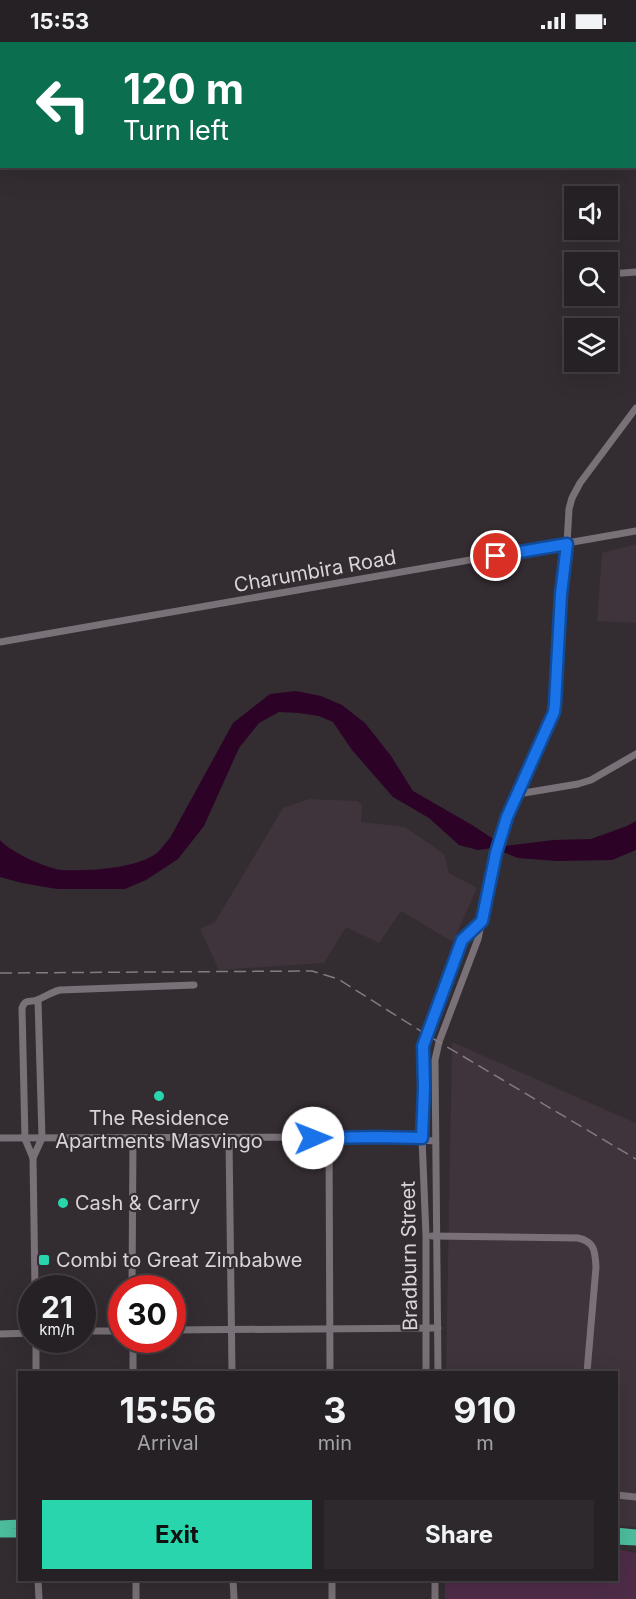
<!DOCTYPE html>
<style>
:root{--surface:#262125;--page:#2e292d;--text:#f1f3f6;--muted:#a4a3a7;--line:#423e42;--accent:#28d5ad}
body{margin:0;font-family:Inter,sans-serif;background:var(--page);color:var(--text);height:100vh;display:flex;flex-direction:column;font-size:22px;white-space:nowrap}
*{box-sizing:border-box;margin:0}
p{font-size:20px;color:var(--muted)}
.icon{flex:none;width:33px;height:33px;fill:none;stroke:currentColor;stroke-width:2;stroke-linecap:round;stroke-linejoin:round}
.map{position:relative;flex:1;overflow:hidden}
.sheet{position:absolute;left:18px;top:1329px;width:600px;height:210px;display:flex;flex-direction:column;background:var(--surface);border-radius:0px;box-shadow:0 6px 24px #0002,0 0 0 2px var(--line)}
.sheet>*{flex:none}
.top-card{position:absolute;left:0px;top:0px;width:636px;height:126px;box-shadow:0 6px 24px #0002,0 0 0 2px var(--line);background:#0b6e4f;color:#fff;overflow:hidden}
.buttons{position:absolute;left:564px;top:144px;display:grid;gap:12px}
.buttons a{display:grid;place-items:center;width:54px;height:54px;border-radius:0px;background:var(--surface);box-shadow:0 6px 24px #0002,0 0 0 2px var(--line);font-size:30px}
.speed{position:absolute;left:18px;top:1233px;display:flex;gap:12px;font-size:30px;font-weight:700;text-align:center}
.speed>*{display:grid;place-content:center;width:78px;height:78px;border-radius:50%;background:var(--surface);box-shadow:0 6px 24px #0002,0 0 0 2px var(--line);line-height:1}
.speed small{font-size:15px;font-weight:400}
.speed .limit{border:9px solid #d22;background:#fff;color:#111}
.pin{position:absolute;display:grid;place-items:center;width:51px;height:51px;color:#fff;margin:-26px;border:3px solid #fff;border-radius:50%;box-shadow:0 2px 6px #0007}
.me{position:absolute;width:66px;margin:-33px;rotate:89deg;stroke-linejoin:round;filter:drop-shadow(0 0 4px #0008)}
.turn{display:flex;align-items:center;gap:21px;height:126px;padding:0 24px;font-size:27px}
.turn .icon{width:78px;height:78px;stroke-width:2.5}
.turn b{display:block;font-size:42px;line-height:51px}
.eta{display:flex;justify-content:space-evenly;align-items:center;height:102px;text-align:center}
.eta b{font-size:36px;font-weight:700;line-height:42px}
.button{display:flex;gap:12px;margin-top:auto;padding:12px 24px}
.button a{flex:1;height:69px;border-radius:0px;background:var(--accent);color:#111;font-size:24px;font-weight:700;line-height:69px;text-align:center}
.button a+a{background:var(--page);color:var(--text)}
.status{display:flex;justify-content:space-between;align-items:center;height:42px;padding:0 30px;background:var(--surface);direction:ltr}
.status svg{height:16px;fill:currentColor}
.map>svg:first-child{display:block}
.built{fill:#3f333c}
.green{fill:#4e2c48}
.water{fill:#2d0227}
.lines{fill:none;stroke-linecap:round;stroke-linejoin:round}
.minor{stroke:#797177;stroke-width:7}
.highway{stroke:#4dbe9f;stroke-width:9}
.rail{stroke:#827b80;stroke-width:1.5;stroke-dasharray:12 6;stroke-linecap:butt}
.route-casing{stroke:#114b97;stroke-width:15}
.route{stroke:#1a73e8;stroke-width:10}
.poi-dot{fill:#28d5ad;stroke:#332c31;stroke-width:2}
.labels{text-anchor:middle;stroke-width:4.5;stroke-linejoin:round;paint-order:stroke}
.street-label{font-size:20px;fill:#d9d4d8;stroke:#332c31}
.poi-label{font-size:20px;fill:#d9d4d8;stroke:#332c31;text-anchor:start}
</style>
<div class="status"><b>15:53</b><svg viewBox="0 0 49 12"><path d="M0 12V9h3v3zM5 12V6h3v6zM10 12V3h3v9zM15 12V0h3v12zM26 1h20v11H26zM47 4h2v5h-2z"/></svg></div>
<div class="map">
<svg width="636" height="1557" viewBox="0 0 636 1557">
<rect width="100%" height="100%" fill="#332c31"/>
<g class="built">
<path d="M 636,502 L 636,581 L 597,579 L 602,511 Z"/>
<path d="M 309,757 L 357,759 L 362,763 L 361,780 L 405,785 L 444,812 L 449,831 L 477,846 L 453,900 L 401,869 L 379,901 L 346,885 L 324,921 L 219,928 L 200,887 L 215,880 L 283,766 Z"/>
<path d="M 452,1000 L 636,1081 L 636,1485 L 617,1484 L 616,1330 L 446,1330 Z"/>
</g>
<path class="green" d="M 617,1507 L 636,1511 L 636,1557 L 445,1557 L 445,1538 L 616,1538 Z"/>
<path class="water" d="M 296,649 L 321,654 L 342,663 L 365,681 L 391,714 L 413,749 L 472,783 L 504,804 L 554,798 L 591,797 L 627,784 L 636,779 L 636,808 L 612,818 L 557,819 L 518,816 L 493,806 L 478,808 L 459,803 L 429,776 L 393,755 L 352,708 L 333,680 L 319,674 L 299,671 L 279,670 L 259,681 L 239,706 L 204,784 L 178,817 L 146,838 L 125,847 L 57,847 L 22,841 L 0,835 L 0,798 C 10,810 47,827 63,828 C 88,829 138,827 158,810 C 162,806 166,800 170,796 L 233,681 L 270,652 Z"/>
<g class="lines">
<g class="minor">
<path d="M 609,232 L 636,230"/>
<path d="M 0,600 L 636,489"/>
<path d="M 518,752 L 578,742 L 591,738 L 636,712"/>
<path d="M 0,1096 L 379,1095 L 435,1099"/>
<path d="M 329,1096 L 330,1330"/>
<path d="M 229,1097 L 232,1330"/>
<path d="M 33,1116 L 42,1096 L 38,958"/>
<path d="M 432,1194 L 578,1196 C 595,1200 595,1209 596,1225 L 587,1330"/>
<path d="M 35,1246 L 33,1116 L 25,1097 L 22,966 C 26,956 29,961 37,958 C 45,955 51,950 60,948 L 194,943"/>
<path d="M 132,1246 L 133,1096"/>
<path d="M 172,1288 L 438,1286"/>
<path d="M 82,1289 L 122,1289"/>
<path d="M 0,1292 L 32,1291"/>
<path d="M 36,1298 L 36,1330"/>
<path d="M 133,1298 L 133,1330"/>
<path d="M 426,1330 L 426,1194 L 422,1096 L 424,1045 L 422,1004 L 462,898 L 482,879"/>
<path d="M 438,1330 L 435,1018 L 439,1000 L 478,897 L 496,811 L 507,775 L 554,670 L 561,552 L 567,502 L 569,467 L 572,456 L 580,441 L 636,366"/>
<path d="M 616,1453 L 636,1455"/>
<path d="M 38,1538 L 39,1557"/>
<path d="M 136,1538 L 136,1557"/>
<path d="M 233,1538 L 234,1557"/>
<path d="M 332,1538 L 332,1557"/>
<path d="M 435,1557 L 435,1538"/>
</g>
<g class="highway">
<path d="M 0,1483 L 20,1482"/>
<path d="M 616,1490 L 636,1492"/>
<path d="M 0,1491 L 20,1491"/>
<path d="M 616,1498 L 636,1499"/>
</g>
<path class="rail" d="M 0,931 L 312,929 L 338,937 L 427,993 L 636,1117"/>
</g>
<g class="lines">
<g class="route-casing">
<path id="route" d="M 313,1096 L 379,1095 L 422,1096 L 424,1045 L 423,1004 L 462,898 L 482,879 L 496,811 L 507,775 L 554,670 L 555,662 L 561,552 L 567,502 L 496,514"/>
</g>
<use href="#route" class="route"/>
</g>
<g class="poi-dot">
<circle cx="159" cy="1054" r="6"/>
<circle cx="63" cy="1161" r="6"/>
<rect x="38" y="1212" width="12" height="12" rx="3"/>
</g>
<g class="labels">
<g class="street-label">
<text transform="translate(315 529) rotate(-10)" y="7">Charumbira Road</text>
<text transform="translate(409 1214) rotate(-91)" y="7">Bradburn Street</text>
</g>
<g class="poi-label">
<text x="159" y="1083" text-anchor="middle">The Residence<tspan x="159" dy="23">Apartments Masvingo</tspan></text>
<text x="75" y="1168">Cash &amp; Carry</text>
<text x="56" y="1225">Combi to Great Zimbabwe</text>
</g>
</g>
</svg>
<div class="buttons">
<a><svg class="icon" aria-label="sound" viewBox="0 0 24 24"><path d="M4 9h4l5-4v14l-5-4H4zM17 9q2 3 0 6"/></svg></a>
<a><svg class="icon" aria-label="search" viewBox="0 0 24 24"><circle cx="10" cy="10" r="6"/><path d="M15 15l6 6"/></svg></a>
<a><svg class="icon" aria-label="layers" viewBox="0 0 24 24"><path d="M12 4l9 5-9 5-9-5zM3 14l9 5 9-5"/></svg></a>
</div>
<div class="speed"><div>21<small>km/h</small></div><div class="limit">30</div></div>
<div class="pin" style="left:496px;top:514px;background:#d93025"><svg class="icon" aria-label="arrive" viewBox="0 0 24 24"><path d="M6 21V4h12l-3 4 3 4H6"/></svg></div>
<svg class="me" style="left:313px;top:1096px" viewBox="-20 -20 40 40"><circle r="19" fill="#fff"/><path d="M0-13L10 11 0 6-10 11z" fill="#1a73e8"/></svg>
<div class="top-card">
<div class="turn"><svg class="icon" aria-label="left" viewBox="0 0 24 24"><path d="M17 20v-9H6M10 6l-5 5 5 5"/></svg><div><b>120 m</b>Turn left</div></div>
</div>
<section class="sheet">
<div class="eta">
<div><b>15:56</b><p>Arrival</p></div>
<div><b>3</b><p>min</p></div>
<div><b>910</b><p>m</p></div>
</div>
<div class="button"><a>Exit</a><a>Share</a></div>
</section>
</div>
